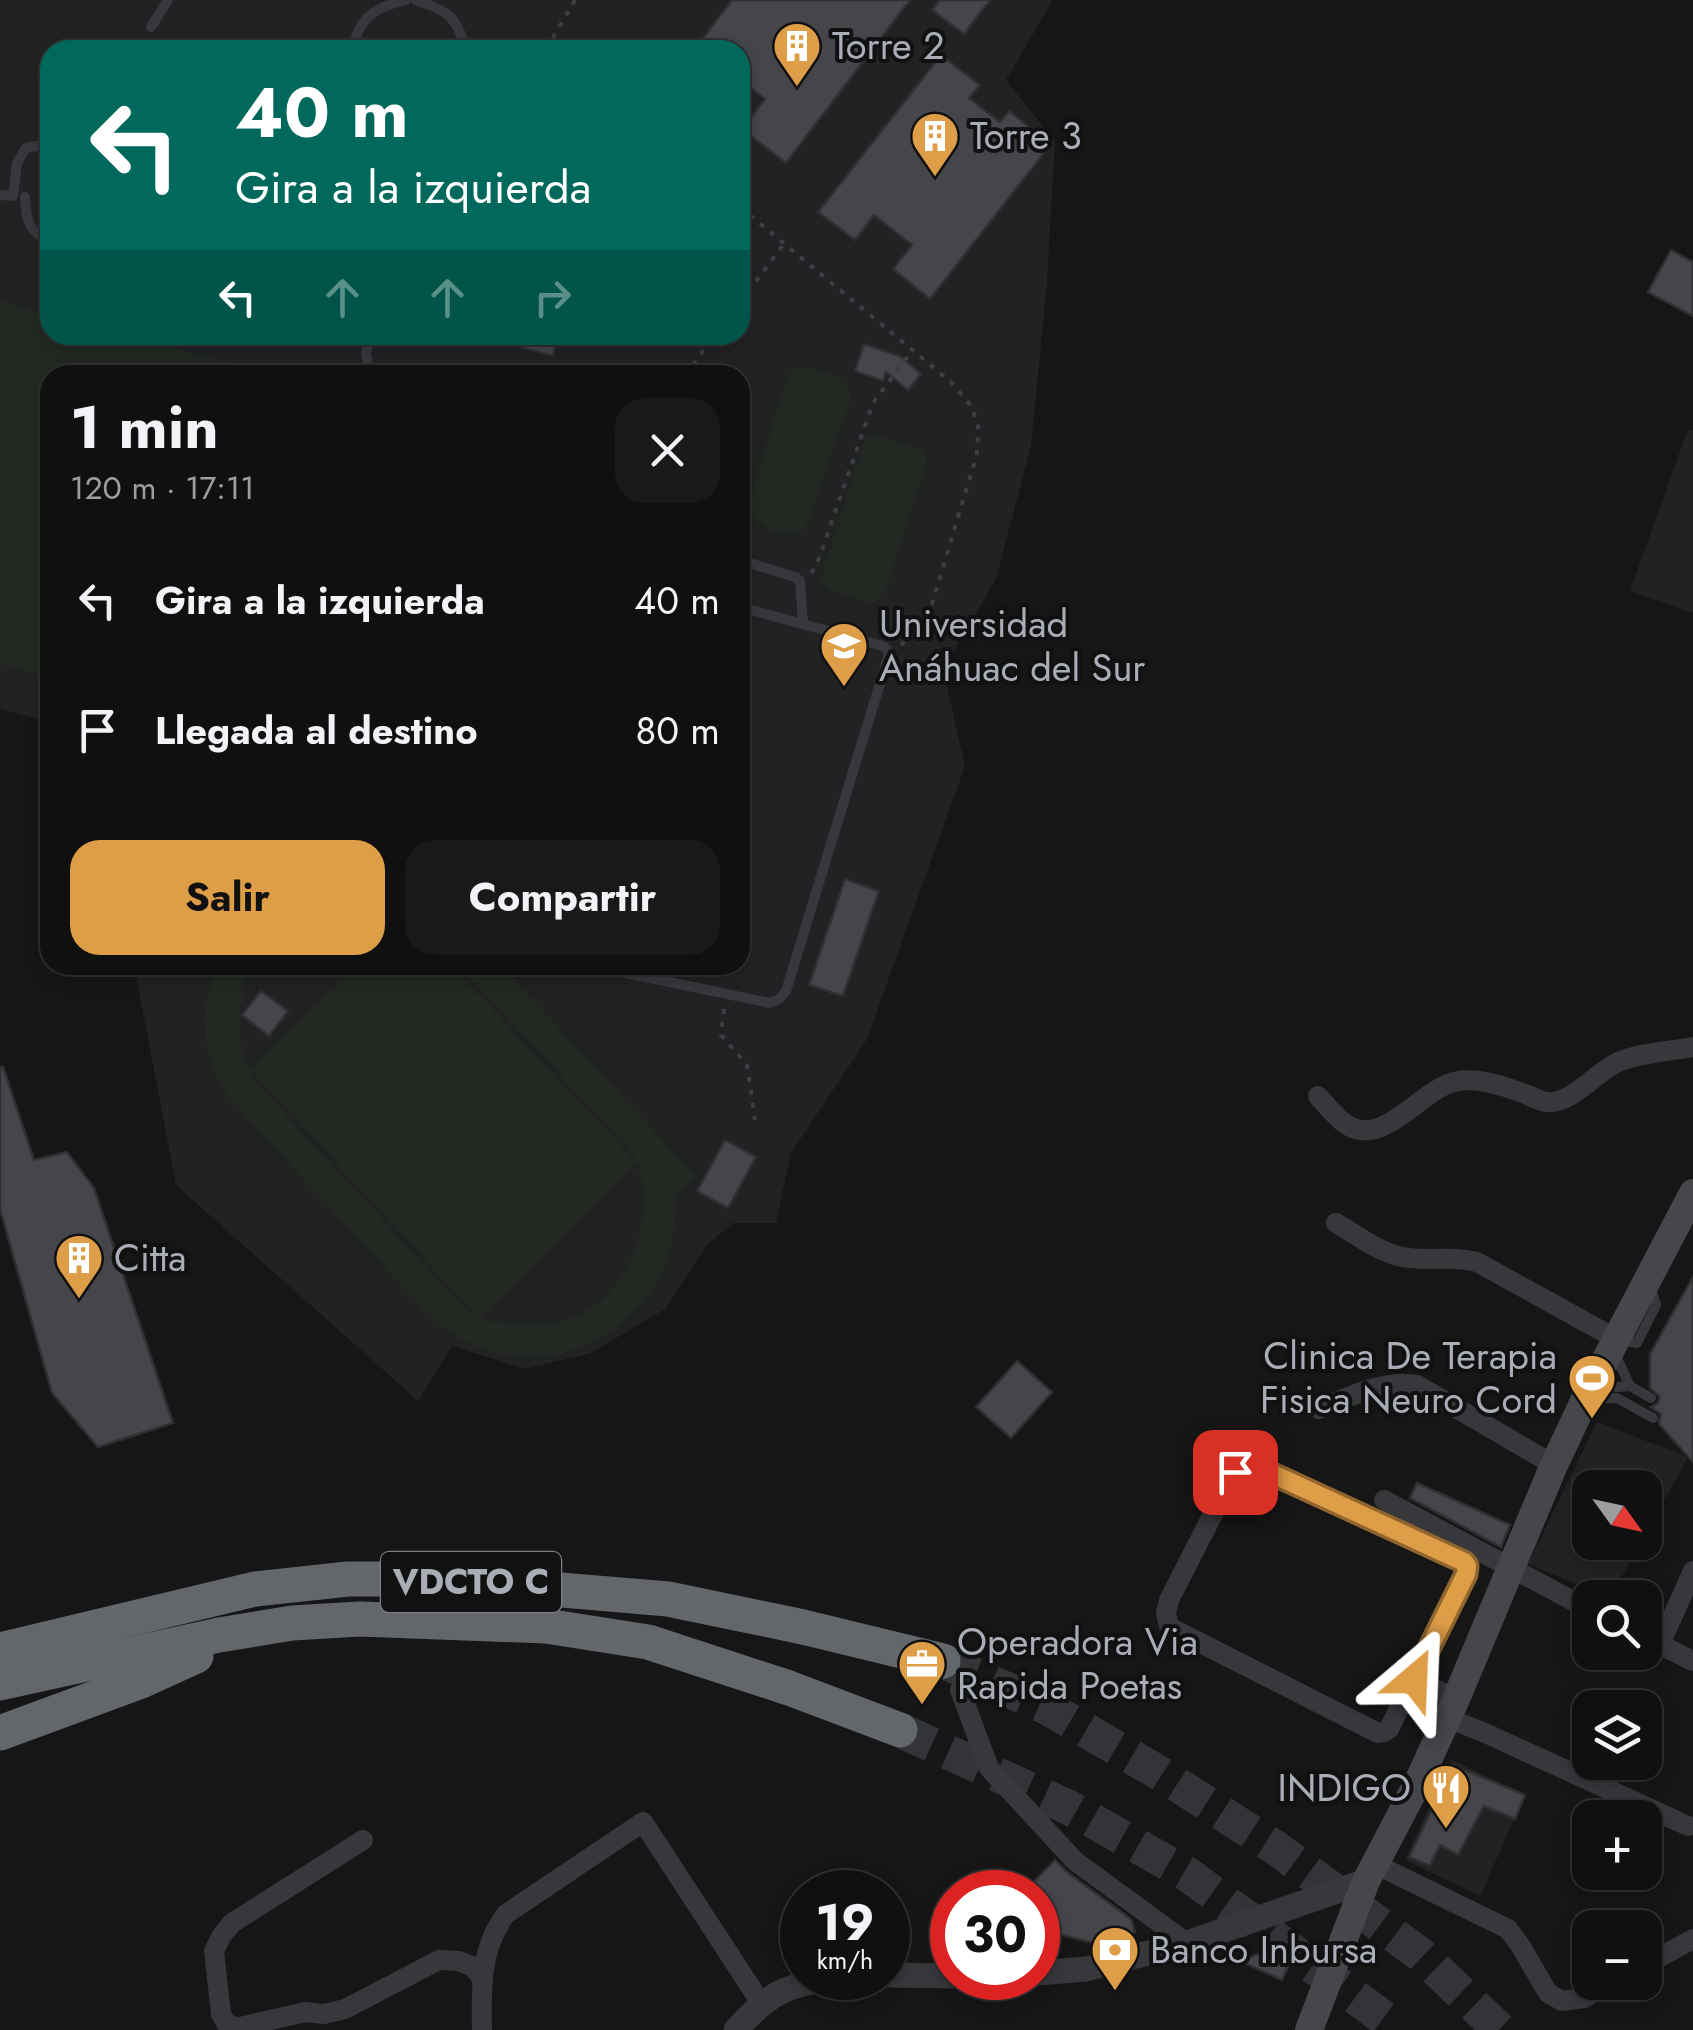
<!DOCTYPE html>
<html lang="es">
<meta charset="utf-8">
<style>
:root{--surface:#101011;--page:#19191a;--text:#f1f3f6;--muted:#9c9d9f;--line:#303031;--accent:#de9d47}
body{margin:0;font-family:Jost,sans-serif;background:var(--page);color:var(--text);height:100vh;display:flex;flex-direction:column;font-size:38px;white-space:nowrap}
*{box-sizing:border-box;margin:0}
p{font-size:32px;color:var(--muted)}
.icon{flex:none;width:55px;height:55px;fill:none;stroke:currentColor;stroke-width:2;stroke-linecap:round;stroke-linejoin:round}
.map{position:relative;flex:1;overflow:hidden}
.drawer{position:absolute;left:40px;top:365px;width:710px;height:610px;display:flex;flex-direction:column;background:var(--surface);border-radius:30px;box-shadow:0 5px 15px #0003,0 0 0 2px var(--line)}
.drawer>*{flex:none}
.guide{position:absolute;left:40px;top:40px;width:710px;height:305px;border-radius:30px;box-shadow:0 5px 15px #0003,0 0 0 2px var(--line);background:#00695c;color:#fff;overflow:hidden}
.needle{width:65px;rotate:123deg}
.controls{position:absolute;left:1572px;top:1470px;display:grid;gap:20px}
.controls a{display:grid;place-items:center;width:90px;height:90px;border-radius:20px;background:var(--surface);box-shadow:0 5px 15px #0003,0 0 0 2px var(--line);font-size:50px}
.speed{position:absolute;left:780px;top:1870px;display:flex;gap:20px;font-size:50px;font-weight:700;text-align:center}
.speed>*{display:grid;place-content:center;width:130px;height:130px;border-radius:50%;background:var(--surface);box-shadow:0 5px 15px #0003,0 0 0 2px var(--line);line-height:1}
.speed small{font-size:25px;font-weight:400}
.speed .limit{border:15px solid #d22;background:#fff;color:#111}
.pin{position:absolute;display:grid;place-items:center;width:85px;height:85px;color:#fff;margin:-42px;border-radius:20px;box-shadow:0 5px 15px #0006}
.me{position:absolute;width:110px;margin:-55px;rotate:26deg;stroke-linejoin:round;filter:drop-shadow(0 0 8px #0008)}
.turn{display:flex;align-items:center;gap:35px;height:210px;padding:0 30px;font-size:45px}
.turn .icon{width:130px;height:130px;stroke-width:2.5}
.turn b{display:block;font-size:70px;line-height:85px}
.lanes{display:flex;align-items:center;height:95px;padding:0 30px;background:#0003;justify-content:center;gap:50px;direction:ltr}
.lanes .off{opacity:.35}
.round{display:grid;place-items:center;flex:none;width:105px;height:105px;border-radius:30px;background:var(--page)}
.overview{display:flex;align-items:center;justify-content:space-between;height:170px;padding:0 30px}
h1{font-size:60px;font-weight:700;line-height:75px}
.primary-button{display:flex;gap:20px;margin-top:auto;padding:20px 30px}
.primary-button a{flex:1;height:115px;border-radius:30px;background:var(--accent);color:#111;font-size:40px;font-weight:700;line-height:115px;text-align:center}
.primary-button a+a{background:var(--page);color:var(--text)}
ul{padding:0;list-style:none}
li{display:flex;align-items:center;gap:30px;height:130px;padding:0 30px}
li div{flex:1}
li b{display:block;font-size:38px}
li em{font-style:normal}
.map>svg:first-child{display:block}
.built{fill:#222224;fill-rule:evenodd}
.green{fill:#222922;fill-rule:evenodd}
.building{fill:#45464a;stroke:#303033;stroke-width:2.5}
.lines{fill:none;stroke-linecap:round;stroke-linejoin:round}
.motorway-tunnel{stroke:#333437;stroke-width:35;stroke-dasharray:35 18;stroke-linecap:butt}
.path{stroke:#3d3f43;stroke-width:4;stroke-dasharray:5 8;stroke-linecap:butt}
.service{stroke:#37383c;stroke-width:10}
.minor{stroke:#37383c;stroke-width:20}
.tertiary{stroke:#37383c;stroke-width:25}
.secondary{stroke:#45474b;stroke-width:28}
.motorway{stroke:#63676c;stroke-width:35}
.route-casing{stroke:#90662e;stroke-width:25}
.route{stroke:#de9d47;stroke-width:18}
.labels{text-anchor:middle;stroke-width:8;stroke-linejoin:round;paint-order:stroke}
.shield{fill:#111112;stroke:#7b7f85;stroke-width:2.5}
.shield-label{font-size:35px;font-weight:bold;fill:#a9aeb6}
.poi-label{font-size:38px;fill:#a9aeb6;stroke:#111112;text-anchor:start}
</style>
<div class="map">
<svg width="1693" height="2030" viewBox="0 0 1693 2030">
<rect width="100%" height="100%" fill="#161617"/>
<g class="built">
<path d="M 0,0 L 1053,0 L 1006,80 L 1055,141 L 1047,282 L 1031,446 L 996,579 L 943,669 L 965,766 L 867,1039 L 791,1153 L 776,1223 L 733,1223 L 708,1244 L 665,1309 L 591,1353 L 525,1369 L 452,1346 L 418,1401 L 176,1185 L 134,965 L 740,965 L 740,375 L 50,375 L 50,745 L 37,719 L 0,709 ZM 50,50 L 740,50 L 740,335 L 50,335 Z"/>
<path d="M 1688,429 L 1693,431 L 1693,613 L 1630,591 Z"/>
<path d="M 1597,1422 L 1688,1457 L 1645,1535 L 1645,1488 L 1590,1488 L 1590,1542 L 1641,1543 L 1610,1597 L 1528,1564 Z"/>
<path d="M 1451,1759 L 1525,1795 L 1480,1896 L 1405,1860 Z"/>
</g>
<g class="green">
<path d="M 0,301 L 50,315 L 50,335 L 125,335 L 274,375 L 50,375 L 50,678 L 0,664 Z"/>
<path d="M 807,367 C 827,374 847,375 851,398 L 808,522 L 800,532 C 778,536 749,526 748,503 L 789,374 L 797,368 Z"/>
<path d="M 874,434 L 922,450 L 926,457 L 926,467 L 885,591 L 877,601 L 868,603 L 828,590 L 822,581 L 824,567 L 866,437 Z"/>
<path d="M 217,965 L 252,965 C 245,974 244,984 242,995 C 235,1028 240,1057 259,1086 L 457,1300 L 478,1317 L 250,1069 L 359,965 L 451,965 L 636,1162 L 632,1152 L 458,965 L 500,965 L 696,1176 L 675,1195 C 675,1212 675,1231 670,1248 C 651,1330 555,1380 476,1346 C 457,1338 441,1326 426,1312 L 229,1098 C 224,1089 218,1079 214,1069 C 201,1038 203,996 217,965 ZM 636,1163 C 657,1214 632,1290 579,1315 C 551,1329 517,1323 487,1321 L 480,1318 Z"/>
</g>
<g class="building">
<path d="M 732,0 L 910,0 L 786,163 L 742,129 L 765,99 L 740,80 L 740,50 L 694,50 Z"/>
<path d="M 940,0 L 990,0 L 964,34 L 932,10 Z"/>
<path d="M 941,55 L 980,85 L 969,98 L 1000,122 L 1009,111 L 1051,144 L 930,299 L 893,269 L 912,245 L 874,215 L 855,240 L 818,212 Z"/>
<path d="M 1671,250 L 1693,262 L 1693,316 L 1648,292 Z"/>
<path d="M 496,335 L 557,335 L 553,356 L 495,340 Z"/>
<path d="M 864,344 L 900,356 L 921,374 L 908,390 L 886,372 L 883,381 L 855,371 Z"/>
<path d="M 845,879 L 879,891 L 843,996 L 809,985 Z"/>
<path d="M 261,991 L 288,1011 L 269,1036 L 242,1015 Z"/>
<path d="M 0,1067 L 3,1067 L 34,1160 L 67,1152 L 94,1188 L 173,1423 L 98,1447 L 52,1393 L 0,1209 Z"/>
<path d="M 725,1140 L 756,1157 L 728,1208 L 697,1191 Z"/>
<path d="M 1693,1277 L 1693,1462 L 1659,1424 L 1661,1414 L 1651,1407 L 1658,1403 L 1660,1397 L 1650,1388 L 1650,1354 Z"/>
<path d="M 1017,1361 L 1052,1392 L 1011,1438 L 976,1407 Z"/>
<path d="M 1417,1483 L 1510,1525 L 1501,1547 L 1410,1498 Z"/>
<path d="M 1453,1765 L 1525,1795 L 1515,1819 L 1484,1806 L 1458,1855 L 1440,1845 L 1430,1866 L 1409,1857 Z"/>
<path d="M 1055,1860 L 1067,1872 L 1131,1919 L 1135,1932 L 1116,1942 L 1093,1943 L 1040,1929 L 1045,1900 L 1038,1898 L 1038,1892 L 1024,1892 Z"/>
<path d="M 1300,1938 L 1282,1980 L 1240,1961 Z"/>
</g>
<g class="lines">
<g class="motorway-tunnel">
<path d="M 943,1661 L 1046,1707 L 1161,1774 L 1276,1848 L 1421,1955 L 1500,2030"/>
<path d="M 900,1730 L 1070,1808 L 1187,1874 L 1384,2018 L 1395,2030"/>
</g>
<g class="path">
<path d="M 548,50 L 551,41 L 575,0"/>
<path d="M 740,207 L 951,382 L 972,407 L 978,426 L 977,454 L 930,610 L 922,626 L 900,646"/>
<path d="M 740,302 L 784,244"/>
<path d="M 685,375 L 715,335"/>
<path d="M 811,573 L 817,564 L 873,403 L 911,352"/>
<path d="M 724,1009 L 721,1035 L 747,1065 L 755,1120"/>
</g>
<g class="service">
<path d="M 416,0 C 446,10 459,17 465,50"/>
<path d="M 151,27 L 168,0"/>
<path d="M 353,50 C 358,17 376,7 406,0"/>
<path d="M 0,195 L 13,196 L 17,163 L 26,148 L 36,146 L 50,148"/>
<path d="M 25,197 C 27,223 27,228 50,243"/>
<path d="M 344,335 L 369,342"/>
<path d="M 369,373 L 403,375"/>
<path d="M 370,375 L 366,353 L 371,335"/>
<path d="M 740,560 L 795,577 L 800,581 L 803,622"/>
<path d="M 617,965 L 626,973 L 770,1003 L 779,999 L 786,991 L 889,654 L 887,649 L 883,646 L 740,607"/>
<path d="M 1619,1340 L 1637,1343 L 1656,1305 L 1651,1288"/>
<path d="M 1615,1354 L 1630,1386 L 1651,1398"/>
<path d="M 1596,1382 L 1617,1387 L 1630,1386"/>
<path d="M 1591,1399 L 1617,1398 L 1653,1418"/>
</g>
<g class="minor">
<path d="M 1318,1096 C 1326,1105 1335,1116 1344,1123 C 1383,1152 1421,1087 1458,1081 C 1480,1078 1504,1086 1525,1094 C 1531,1096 1540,1101 1546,1102 C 1571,1105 1596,1072 1618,1062 C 1640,1053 1669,1051 1693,1047"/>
<path d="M 1336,1223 C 1357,1235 1378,1252 1402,1257 C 1427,1262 1451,1255 1477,1262 L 1618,1340"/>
<path d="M 1319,1409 C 1352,1396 1381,1380 1417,1385 L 1554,1465"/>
<path d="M 1251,1464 L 1465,1563 L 1467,1567 L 1465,1574 L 1389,1729 L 1384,1732 L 1378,1733 L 1169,1627 L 1166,1613 L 1169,1600 L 1235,1471 Z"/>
<path d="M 1384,1500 L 1590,1610"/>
<path d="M 1645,1637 L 1693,1661"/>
<path d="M 1660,1644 L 1693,1571"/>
<path d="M 1413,1679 L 1456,1699"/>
<path d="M 960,1690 L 989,1768 L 1075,1861 L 1187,1943"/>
<path d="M 1447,1718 L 1483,1732 L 1688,1826"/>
<path d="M 363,1840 L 232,1923 L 222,1935 L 214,1951 L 221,2014 L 226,2023 L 236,2028 L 305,2012 L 324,2014 L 345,2009 L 439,1960 L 459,1961 L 473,1967 L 481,1977"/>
<path d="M 1375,1864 L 1508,1929 L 1520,1945 L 1548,1993 L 1562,2001 L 1584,1998 L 1612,1982"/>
<path d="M 1645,1965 L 1693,1939"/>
<path d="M 482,2030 C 481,1989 480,1948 506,1914 L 643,1822 L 761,2003"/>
</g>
<g class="tertiary">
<path d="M 1038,1973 L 1086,1969 L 1187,1943 L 1366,1881"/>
<path d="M 888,1975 L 952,1976"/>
<path d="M 736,2030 C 767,1995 784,1986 830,1978"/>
</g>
<path class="secondary" d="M 1309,2030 L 1366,1881 L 1417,1784 L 1456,1699 L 1554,1465 L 1585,1399 L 1693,1193"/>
<g class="motorway">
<path d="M 0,1650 L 255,1589 L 348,1579 L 431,1579 L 668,1599 L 803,1627 L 943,1661"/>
<path d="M 0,1683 L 219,1635 L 292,1623 L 360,1619 L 546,1626 L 648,1642 L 789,1688 L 900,1730"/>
<path d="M 0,1733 L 141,1681 L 196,1656"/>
</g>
</g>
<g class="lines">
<g class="route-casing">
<path id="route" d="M 1235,1472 L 1251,1464 L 1464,1562 L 1467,1566 L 1466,1574 L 1414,1679"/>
</g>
<use href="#route" class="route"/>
</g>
<defs>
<g id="building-pin" transform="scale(2.5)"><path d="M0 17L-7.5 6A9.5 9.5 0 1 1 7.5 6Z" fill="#de9d47" stroke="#111112"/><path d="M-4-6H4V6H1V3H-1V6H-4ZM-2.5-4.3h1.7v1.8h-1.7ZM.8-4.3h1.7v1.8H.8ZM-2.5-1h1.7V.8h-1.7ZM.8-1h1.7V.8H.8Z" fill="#fff"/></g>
<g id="university-pin" transform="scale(2.5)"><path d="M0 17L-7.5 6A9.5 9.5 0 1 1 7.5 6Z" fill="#de9d47" stroke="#111112"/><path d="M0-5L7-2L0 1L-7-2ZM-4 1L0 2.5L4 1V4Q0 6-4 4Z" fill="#fff"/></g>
<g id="stadium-pin" transform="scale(2.5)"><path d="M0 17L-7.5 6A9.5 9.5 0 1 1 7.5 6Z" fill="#de9d47" stroke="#111112"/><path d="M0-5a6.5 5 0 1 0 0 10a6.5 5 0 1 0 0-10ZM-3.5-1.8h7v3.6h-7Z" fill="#fff"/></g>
<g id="office-pin" transform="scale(2.5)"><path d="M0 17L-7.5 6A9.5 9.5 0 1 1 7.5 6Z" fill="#de9d47" stroke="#111112"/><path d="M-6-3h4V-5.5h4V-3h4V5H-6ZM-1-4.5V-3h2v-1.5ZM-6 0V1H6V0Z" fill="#fff"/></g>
<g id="restaurant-pin" transform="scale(2.5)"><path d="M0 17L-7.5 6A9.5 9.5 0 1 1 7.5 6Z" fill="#de9d47" stroke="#111112"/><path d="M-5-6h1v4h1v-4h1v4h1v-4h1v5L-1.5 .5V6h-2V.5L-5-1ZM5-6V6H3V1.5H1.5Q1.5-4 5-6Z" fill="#fff"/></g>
<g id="bank-pin" transform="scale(2.5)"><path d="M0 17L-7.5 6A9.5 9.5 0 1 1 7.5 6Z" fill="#de9d47" stroke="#111112"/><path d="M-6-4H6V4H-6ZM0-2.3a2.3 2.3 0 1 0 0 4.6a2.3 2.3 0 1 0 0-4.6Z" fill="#fff"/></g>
</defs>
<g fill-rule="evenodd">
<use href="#building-pin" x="797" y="46"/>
<use href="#building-pin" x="935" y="136"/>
<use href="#university-pin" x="844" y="646"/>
<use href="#building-pin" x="79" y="1258"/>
<use href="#stadium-pin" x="1592" y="1378"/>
<use href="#office-pin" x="922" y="1664"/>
<use href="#restaurant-pin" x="1446" y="1788"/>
<use href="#bank-pin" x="1115" y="1950"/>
</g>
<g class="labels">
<rect class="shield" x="381" y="1552" width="180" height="60" rx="8"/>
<g class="shield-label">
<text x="471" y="1594">VDCTO C</text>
</g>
<g class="poi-label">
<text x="832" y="59">Torre 2</text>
<text x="970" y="149">Torre 3</text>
<text x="879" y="637">Universidad<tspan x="879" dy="44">Anáhuac del Sur</tspan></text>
<text x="114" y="1271">Citta</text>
<text x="1557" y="1369" text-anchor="end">Clinica De Terapia<tspan x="1557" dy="44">Fisica Neuro Cord</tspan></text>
<text x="957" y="1655">Operadora Via<tspan x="957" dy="44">Rapida Poetas</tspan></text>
<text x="1411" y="1801" text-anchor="end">INDIGO</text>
<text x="1150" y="1963">Banco Inbursa</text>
</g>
</g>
</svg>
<div class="controls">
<a><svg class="needle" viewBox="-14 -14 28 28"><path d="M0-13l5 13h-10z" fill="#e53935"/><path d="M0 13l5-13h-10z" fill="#9c9d9f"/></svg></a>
<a><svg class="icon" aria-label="search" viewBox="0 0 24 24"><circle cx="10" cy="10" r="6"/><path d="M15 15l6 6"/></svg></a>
<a><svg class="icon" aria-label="layers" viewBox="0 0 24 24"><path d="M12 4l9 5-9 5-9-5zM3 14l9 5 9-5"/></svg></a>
<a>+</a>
<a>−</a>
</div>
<div class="speed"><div>19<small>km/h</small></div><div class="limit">30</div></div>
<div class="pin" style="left:1235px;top:1472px;background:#d93025"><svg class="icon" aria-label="arrive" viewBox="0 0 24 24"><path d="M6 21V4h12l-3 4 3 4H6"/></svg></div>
<svg class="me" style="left:1414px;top:1679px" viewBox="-20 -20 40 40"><path d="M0-17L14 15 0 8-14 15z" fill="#de9d47" stroke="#fff" stroke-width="4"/></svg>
<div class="guide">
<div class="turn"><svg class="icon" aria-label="left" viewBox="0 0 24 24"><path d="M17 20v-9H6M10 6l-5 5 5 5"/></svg><div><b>40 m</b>Gira a la izquierda</div></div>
<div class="lanes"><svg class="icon" aria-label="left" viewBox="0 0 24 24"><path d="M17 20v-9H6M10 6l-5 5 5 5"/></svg><svg class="icon off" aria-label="ahead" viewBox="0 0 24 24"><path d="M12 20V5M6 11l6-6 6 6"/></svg><svg class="icon off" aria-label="ahead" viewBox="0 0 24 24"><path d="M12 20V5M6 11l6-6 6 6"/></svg><svg class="icon off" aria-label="right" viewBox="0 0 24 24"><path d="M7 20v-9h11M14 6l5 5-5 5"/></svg></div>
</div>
<section class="drawer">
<div class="overview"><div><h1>1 min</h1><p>120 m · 17:11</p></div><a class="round"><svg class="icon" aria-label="close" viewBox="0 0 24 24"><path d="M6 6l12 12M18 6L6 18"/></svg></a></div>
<ul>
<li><svg class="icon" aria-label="left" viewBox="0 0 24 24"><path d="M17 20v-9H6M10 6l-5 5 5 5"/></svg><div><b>Gira a la izquierda</b></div><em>40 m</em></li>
<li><svg class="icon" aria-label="arrive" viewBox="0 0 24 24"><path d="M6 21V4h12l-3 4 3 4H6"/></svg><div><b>Llegada al destino</b></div><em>80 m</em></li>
</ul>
<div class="primary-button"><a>Salir</a><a>Compartir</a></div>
</section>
</div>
